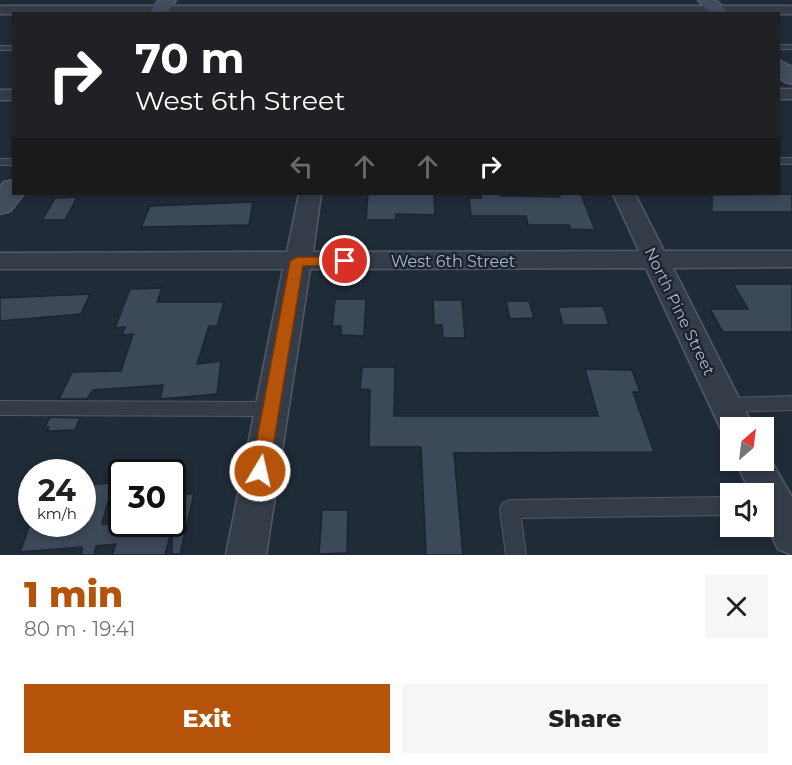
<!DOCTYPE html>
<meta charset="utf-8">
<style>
:root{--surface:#fff;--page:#f6f6f6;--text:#202124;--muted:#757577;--accent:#b45309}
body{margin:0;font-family:Montserrat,sans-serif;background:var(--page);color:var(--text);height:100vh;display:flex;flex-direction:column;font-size:22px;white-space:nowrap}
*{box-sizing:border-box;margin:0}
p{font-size:20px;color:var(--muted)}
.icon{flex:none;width:33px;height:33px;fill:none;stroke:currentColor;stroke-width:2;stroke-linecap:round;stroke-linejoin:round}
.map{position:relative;height:555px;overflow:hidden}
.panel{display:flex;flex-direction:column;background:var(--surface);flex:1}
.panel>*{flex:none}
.top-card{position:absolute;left:12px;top:12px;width:768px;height:183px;border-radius:0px;box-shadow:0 3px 9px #0003;background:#202124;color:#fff;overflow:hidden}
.needle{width:39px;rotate:28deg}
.fabs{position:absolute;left:720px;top:417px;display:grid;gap:12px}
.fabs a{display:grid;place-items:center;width:54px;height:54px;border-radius:0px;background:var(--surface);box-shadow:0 3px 9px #0003;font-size:30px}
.speed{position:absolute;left:18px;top:459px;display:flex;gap:12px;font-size:30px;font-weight:700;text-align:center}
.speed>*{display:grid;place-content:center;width:78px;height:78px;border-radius:50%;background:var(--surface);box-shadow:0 3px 9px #0003;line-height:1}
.speed small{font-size:15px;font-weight:400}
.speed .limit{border:3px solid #111;border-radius:9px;background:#fff;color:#111}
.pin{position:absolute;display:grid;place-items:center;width:51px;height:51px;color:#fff;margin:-26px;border:3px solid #fff;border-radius:50%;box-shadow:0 2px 6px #0007}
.me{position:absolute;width:66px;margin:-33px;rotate:9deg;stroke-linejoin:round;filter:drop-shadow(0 0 4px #0008)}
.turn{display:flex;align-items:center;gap:21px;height:126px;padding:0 24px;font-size:27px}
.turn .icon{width:78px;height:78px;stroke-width:2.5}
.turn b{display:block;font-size:42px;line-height:51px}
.lanes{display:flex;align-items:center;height:57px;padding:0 24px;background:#0003;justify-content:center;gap:30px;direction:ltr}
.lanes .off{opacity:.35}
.round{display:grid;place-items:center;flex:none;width:63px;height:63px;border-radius:0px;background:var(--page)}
.head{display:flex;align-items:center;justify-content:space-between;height:102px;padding:0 24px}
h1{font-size:36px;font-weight:800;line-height:45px;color:var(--accent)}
.cta{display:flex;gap:12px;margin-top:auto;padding:12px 24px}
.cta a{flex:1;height:69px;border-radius:0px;background:var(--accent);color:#fff;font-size:24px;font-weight:800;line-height:69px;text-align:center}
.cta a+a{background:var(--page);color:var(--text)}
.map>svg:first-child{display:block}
.building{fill:#3c4958;stroke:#1b242f;stroke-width:1.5}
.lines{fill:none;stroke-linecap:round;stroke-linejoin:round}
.lane-casing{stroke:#515a66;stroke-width:2}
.street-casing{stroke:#515a66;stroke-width:3}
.secondary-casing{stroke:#515a66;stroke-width:3}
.lane{fill:#343c48;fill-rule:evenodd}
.street{fill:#343c48;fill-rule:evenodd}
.secondary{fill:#424c5c;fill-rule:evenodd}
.route{fill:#b45309;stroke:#753606;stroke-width:1.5}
.labels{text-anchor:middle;stroke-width:4.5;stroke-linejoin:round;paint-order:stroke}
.street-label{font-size:16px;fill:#aeb7c5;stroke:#19222d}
</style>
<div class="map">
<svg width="792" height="555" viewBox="0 0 792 555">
<rect width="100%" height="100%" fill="#202b38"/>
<g class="building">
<path d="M 368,194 L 434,194 L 435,215 L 396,214 L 396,220 L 366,220 Z"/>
<path d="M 481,194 L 501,194 L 501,196 L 560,197 L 559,194 L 581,194 L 595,230 L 570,229 L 569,225 L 528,225 L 526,216 L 471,216 L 469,198 L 481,198 Z"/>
<path d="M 792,194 L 792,212 L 712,212 L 712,195 Z"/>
<path d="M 77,197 L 65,220 L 42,220 L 55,198 Z"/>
<path d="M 253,202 L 249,225 L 141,227 L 150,206 Z"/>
<path d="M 733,284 L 792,284 L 792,332 L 723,332 L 710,309 L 748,309 Z"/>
<path d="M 162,288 L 157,302 L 224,302 L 217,326 L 209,326 L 197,364 L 221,361 L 217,394 L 160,399 L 163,385 L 93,390 L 87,399 L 59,399 L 72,372 L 121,371 L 133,334 L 122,335 L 125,327 L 115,328 L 130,289 Z"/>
<path d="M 90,294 L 81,314 L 0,321 L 0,298 Z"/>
<path d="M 335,299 L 366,299 L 364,336 L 341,335 L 341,326 L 332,326 Z"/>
<path d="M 433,300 L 462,300 L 465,338 L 443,338 L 442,325 L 434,325 Z"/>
<path d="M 506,301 L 529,301 L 534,318 L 510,319 Z"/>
<path d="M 603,306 L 609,325 L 563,325 L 558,307 Z"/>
<path d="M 362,367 L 395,367 L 394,416 L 598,416 L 585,369 L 632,370 L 640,392 L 633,392 L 654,452 L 454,453 L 463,555 L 426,555 L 421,447 L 369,447 L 370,390 L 360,389 Z"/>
<path d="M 50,417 L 80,418 L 75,430 L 47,431 L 49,427 L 45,427 Z"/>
<path d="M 113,483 L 102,524 L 172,524 L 172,494 L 194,494 L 180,554 L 172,554 L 172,527 L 165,555 L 112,555 L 116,544 L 96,546 L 94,555 L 82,555 L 82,547 L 20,552 L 30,524 L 82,524 L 82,485 Z"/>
<path d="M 322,510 L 348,510 L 347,553 L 319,554 Z"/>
</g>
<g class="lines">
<g class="lane-casing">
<g id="lane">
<rect x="778" y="45" width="14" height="4"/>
<rect x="0" y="46" width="14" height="4"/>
<rect x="778" y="158" width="14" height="6"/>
<rect x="0" y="159" width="14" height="6"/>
<path d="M 792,396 L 792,410 L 725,412 L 719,410 L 717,405 L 719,400 L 725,398 Z"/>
<path d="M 0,401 L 270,402 L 276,404 L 278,409 L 276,414 L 270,416 L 0,415 Z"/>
<path d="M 730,497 L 730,515 L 521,518 L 526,555 L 506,555 L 500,509 L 503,503 L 510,500 Z"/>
</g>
</g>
<g class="street-casing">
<g id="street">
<rect x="0" y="6" width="792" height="8"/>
<rect x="778" y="89" width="14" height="10"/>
<rect x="0" y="90" width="14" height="10"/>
<path d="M 299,194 L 321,194 L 313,252 L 639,251 L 613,194 L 635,194 L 664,251 L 792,251 L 792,267 L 673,268 L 754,428 L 730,428 L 730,440 L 725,438 L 646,268 L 310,269 L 266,555 L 226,555 L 283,269 L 0,269 L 0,253 L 287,252 Z"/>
<path d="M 764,448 L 792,497 L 792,555 L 778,549 L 764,519 L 764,494 L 751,494 L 735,460 L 764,460 Z"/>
</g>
</g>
<g class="secondary-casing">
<g id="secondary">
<path d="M 159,0 L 176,0 L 166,14 L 149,14 Z"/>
<path d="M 698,0 L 716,0 L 729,14 L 711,14 Z"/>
<path d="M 778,60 L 792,67 L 792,84 L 785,82 L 778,77 Z"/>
<path d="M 14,180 L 14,194 L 24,194 L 10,211 L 0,214 L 0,187 L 4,182 Z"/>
</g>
</g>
<use href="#lane" class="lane"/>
<use href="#street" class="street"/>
<use href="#secondary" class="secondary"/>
</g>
<path class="route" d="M 297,257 L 345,257 L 351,261 L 345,265 L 303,266 L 269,471 L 266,477 L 260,480 L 253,477 L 251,471 L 290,261 Z"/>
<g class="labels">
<g class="street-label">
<text x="453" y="267">West 6th Street</text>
<text transform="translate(680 311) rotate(64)" y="6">North Pine Street</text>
</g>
</g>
</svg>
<div class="fabs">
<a><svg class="needle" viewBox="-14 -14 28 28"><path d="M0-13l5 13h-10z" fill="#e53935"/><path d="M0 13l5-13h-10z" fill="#757577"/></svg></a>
<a><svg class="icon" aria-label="sound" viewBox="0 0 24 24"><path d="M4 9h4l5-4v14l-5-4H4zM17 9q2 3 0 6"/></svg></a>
</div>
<div class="speed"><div>24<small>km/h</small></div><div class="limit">30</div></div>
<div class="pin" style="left:345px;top:261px;background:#d93025"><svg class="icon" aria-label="arrive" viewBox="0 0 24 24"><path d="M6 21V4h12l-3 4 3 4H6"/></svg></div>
<svg class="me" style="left:260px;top:471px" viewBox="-20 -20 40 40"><circle r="17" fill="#b45309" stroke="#fff" stroke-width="3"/><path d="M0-11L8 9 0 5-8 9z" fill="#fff"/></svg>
<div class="top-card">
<div class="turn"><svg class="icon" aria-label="right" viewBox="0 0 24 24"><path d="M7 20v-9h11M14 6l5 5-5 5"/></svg><div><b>70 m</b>West 6th Street</div></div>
<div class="lanes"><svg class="icon off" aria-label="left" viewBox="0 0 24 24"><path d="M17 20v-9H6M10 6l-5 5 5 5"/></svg><svg class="icon off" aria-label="ahead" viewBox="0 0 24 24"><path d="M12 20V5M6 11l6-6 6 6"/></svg><svg class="icon off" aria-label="ahead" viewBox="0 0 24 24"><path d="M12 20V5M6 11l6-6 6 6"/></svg><svg class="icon" aria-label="right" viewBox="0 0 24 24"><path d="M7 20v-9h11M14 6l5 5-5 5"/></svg></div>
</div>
</div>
<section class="panel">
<div class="head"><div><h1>1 min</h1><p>80 m · 19:41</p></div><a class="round"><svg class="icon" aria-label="close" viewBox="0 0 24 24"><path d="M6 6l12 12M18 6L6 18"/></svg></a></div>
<div class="cta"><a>Exit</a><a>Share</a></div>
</section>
